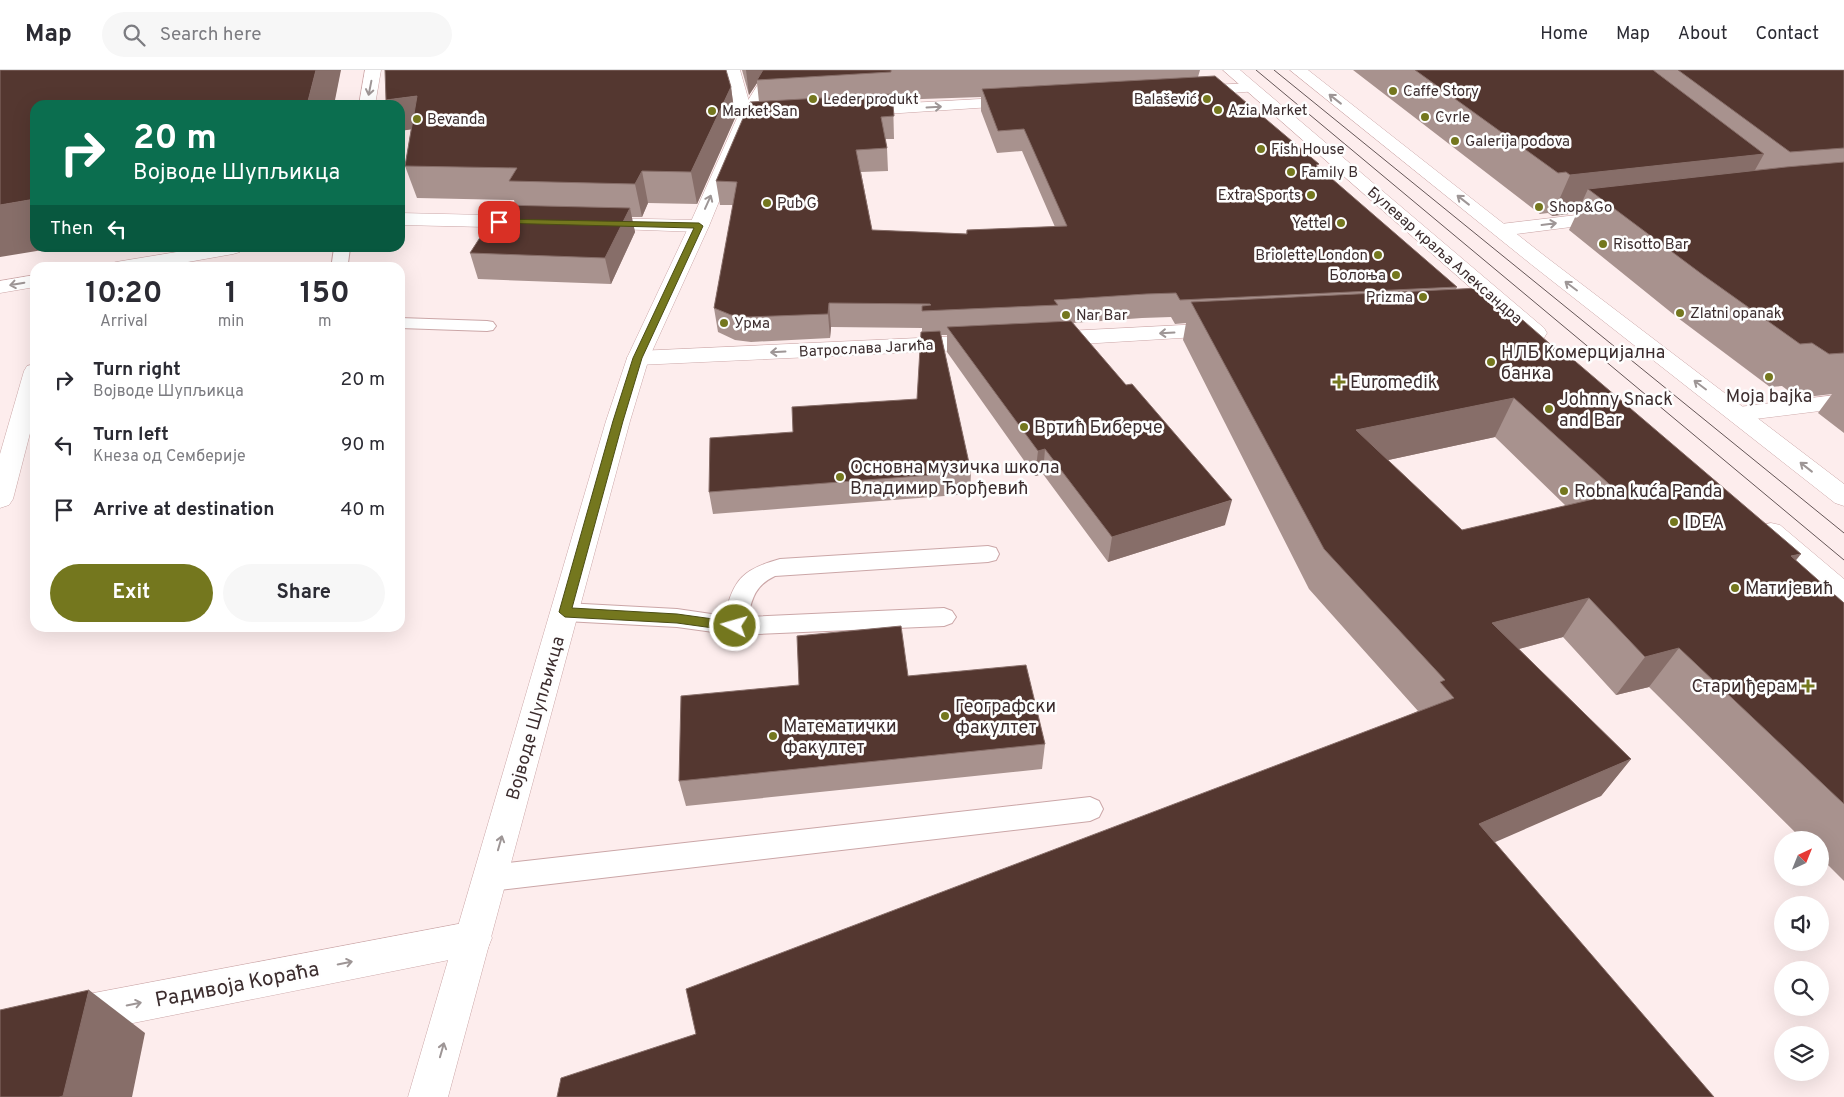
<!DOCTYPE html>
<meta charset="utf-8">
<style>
:root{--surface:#fff;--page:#f7f7f7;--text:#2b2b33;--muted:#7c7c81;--line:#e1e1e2;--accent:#74771e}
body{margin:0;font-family:Overpass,sans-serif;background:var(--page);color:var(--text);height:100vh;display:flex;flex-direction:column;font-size:19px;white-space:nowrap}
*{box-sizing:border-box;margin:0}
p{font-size:16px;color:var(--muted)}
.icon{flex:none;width:28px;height:28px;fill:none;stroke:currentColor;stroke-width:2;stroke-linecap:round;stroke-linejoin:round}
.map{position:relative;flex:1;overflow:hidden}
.details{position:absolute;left:30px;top:192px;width:375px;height:370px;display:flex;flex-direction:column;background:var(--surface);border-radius:15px;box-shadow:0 5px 20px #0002}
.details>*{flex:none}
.guide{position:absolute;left:30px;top:30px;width:375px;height:152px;border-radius:15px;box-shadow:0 5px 20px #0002;background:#0b6e4f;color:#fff;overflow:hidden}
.needle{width:32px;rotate:43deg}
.controls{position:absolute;left:1774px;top:761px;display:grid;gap:10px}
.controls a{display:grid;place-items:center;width:55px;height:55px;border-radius:50%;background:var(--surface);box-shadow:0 5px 20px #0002;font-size:25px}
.pin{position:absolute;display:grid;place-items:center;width:42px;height:42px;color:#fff;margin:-21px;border-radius:10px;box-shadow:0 2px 8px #0006}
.me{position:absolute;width:55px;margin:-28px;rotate:276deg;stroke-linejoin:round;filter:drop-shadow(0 0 4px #0008)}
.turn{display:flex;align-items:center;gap:18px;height:105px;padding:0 20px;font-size:22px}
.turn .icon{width:65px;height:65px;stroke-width:2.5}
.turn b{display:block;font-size:35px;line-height:42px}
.then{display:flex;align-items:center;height:48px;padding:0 20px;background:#0003;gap:10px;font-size:19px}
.eta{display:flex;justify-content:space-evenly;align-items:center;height:85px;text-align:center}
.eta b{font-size:30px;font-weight:700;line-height:35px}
.action{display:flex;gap:10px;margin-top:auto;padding:10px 20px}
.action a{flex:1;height:58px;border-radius:30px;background:var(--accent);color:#fff;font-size:20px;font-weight:700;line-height:58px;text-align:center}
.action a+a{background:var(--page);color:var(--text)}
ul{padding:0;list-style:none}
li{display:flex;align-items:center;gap:15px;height:65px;padding:0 20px}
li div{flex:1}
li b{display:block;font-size:19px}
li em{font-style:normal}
header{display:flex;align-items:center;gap:30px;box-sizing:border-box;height:70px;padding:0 25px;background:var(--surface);border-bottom:1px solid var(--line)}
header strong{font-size:24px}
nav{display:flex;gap:28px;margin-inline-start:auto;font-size:18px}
.search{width:350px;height:45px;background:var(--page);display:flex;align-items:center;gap:12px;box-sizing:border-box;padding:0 18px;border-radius:28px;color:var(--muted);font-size:19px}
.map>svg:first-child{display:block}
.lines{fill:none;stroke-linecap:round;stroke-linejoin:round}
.lane-casing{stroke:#cba6a7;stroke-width:2}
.street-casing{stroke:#cba6a7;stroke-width:1}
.secondary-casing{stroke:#cba6a7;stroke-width:1}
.lane{fill:#fff;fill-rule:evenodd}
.street{fill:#fff;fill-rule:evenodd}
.secondary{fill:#fff;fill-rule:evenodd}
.tram{stroke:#645556;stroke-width:1}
.wall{fill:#a8928e;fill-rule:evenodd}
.shaded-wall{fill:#876e69}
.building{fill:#543730;stroke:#876e69;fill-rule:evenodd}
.oneway{stroke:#9e9696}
.route{fill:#74771e;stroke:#4b4d14}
.poi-dot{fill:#74771e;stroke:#fefefe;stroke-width:2}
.labels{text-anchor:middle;stroke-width:5;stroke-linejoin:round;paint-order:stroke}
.far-poi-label{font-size:15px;fill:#3c2d2e;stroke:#fefefe;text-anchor:start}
.far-street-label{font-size:15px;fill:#3c2d2e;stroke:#fefefe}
.poi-label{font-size:18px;fill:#3c2d2e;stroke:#fefefe;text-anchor:start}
.street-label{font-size:18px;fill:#3c2d2e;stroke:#fefefe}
.near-street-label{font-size:21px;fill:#3c2d2e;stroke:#fefefe}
</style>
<header>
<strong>Map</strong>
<div class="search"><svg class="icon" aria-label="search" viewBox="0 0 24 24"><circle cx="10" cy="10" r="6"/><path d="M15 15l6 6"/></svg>Search here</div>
<nav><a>Home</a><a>Map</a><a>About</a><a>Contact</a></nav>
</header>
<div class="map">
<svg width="1844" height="1027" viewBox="0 0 1844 1027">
<rect width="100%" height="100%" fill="#fdeded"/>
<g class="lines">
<g class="lane-casing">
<g id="lane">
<path d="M 334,178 L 350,178 L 348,193 L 345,198 L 328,198 L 332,192 Z"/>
<path d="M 400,248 L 487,251 L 493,252 L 496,256 L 493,260 L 487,261 L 400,258 Z"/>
<path d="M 988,476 L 996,478 L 999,484 L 996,490 L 988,492 L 775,506 C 756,515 752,527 748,547 L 944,538 L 952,541 L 956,547 L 952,553 L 944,556 L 735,565 L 677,557 L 565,551 L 557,548 L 553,542 L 557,536 L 565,533 L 677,539 L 725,546 C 733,509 744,499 780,489 Z"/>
<path d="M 1090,727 L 1099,731 L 1103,739 L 1099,747 L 1090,751 L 491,821 L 481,817 L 477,808 L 481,799 L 491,795 Z"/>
</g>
</g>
<g class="street-casing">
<g id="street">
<path d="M 365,0 L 381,0 L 375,35 L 359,35 Z"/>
<path d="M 724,0 L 740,0 L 752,42 L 779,42 L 781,46 L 779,50 L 745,53 L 739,52 Z"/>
<path d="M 1251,13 L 1257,15 L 1259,18 L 1257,21 L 1195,26 L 1189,24 L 1187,21 L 1189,18 L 1195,16 Z"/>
<path d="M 1017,27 L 1023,29 L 1025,32 L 1023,35 L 855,46 L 849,45 L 847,41 L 849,37 L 855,36 Z"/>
<path d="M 1611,141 L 1618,143 L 1621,147 L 1618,151 L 1501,166 L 1494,164 L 1491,160 L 1494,156 L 1501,154 Z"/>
<path d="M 400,143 L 527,146 L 534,148 L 537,152 L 534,156 L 527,158 L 400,155 Z"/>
<path d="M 595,148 L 699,150 L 706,152 L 709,156 L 706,160 L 699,162 L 588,158 L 585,154 L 588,150 Z"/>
<path d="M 201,178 L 243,178 L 240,182 L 233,184 L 154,198 L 106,198 L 109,194 L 116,192 Z"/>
<path d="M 35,205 L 35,217 L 0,223 L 0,211 Z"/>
<path d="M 1222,253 L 1230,255 L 1233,260 L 1230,265 L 1048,276 L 1040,274 L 1037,269 L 1040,264 L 1048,262 Z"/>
<path d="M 985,265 L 993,267 L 996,272 L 993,277 L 985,279 L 638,295 L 630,293 L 627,288 L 630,283 L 638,281 Z"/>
<path d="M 35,294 L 35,344 L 13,429 L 9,435 L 0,438 L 0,384 L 24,301 L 27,296 Z"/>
<path d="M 1844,324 L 1844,338 L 1739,351 L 1731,349 L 1727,344 L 1731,339 L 1739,337 Z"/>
<path d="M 474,851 L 487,856 L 492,868 L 487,880 L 474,885 L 78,964 L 65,958 L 59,945 L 65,932 L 78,926 Z"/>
</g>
</g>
<g class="secondary-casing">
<g id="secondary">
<path d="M 767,0 L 783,0 L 753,48 L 709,156 L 649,288 L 630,351 L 448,1027 L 408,1027 L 606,351 L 627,288 L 689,156 L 737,48 Z"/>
<path d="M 1223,0 L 1240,0 L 1544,258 L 1547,263 L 1544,268 L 1536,270 L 1528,268 Z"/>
<path d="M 1290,0 L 1308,0 L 1546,187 L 1844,414 L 1844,436 L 1835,433 L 1532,195 Z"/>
<path d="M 1771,453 L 1780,455 L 1844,509 L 1844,535 L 1834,532 L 1762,469 L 1758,462 L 1762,455 Z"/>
</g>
</g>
<use href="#lane" class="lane"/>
<use href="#street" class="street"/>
<use href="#secondary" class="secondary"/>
<g class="tram">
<path d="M 1256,0 L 1844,490"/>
<path d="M 1274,0 L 1844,463"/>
</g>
</g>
<g class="wall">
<path d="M 742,0 L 1200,0 L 1198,7 L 1318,97 L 1457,217 L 1456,219 L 1796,491 L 1844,533 L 1844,811 L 1820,787 L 1820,770 L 1803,770 L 1649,617 L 1616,625 L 1563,567 L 1519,579 L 1631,689 L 1601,726 L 696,964 L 1418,641 L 1309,519 L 1183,270 L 1186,253 L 1175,254 L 1171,247 L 1142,248 L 1073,253 L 1225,455 L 1108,492 L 1043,404 L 1035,406 L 947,282 L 947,265 L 941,265 L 971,402 L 970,424 L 713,444 L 709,422 L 793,362 L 917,329 L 922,262 L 922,258 L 831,257 L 830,268 L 751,272 L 735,270 L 718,262 L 714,238 L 733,135 L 720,135 L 716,111 L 759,32 L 757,13 L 749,25 ZM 981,27 L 981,41 L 997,83 L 1022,81 L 1055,157 L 967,160 L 966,164 L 872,160 L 861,102 L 888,101 L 887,78 L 885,69 L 894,69 L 893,30 ZM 1495,367 L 1566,436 L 1462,460 L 1388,390 Z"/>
<path d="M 1353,0 L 1844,0 L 1844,363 L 1818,343 L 1832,324 L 1798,328 L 1782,316 L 1770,317 L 1678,248 L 1569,160 L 1577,143 L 1552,146 L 1548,143 L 1540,144 Z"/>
<path d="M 731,17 L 735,48 L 697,134 L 648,133 L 642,147 L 631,147 L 635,162 L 611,214 L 478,209 L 470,183 L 515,135 L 514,130 L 417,128 L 405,96 L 411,59 L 400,61 L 400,35 Z"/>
<path d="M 908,606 L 1045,674 L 1042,699 L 686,736 L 679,711 Z"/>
</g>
<g class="shaded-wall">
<path d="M 316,0 L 341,0 L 334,35 L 307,35 Z"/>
<path d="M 746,0 L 765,0 L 757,10 L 757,13 L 749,25 Z"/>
<path d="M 731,17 L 735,48 L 697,134 L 691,102 Z"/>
<path d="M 417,26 L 427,57 L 400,61 L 400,35 L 387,35 L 386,30 Z"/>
<path d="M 1764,84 L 1741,125 L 1588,119 L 1577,143 L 1552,146 L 1570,105 Z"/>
<path d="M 642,101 L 648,133 L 642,147 L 635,114 Z"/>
<path d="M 35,129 L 35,178 L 55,178 L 0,187 L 0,135 Z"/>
<path d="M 630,138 L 635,162 L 611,214 L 605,188 Z"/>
<path d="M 829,233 L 831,257 L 830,268 L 828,244 Z"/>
<path d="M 1514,328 L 1495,367 L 1342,400 L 1356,360 Z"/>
<path d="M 1045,379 L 1043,404 L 1035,406 L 1038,381 Z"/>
<path d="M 1232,430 L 1225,455 L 1108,492 L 1112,467 Z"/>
<path d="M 1801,484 L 1769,524 L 1791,486 Z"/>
<path d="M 1589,528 L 1563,567 L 1470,592 L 1492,553 Z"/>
<path d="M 1679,578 L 1649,617 L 1616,625 L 1645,587 Z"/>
<path d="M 1631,689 L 1601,726 L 1454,790 L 1479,754 Z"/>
<path d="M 89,920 L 145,963 L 132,1027 L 59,1027 Z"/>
</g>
<g class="building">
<path d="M 0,0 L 316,0 L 307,35 L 35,35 L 35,129 L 0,135 Z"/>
<path d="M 385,0 L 726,0 L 731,17 L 691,102 L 642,101 L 635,114 L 509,111 L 517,98 L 405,96 L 417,26 L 386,30 Z"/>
<path d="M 763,0 L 891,0 L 891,2 L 757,10 Z"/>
<path d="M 1415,0 L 1653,0 L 1764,84 L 1570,105 L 1566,102 L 1558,103 Z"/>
<path d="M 1678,0 L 1844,0 L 1844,78 L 1790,82 Z"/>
<path d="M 1215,6 L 1319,94 L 1316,95 L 1457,217 L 1180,230 L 1176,223 L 1146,224 L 1054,230 L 1058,235 L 922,241 L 922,236 L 931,235 L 930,234 L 829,233 L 828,244 L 748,247 L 731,245 L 714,238 L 737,112 L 716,111 L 750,32 L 892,24 L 894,46 L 881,47 L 887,78 L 856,80 L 872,160 L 967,164 L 967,160 L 1067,156 L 1024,59 L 998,61 L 982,19 Z"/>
<path d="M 1844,92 L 1844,283 L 1829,284 L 1812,273 L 1800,274 L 1703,205 L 1588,119 L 1786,97 Z"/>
<path d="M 501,135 L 630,138 L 605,188 L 470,183 Z"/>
<path d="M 1480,218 L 1504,239 L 1509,238 L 1565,287 L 1569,286 L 1801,484 L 1791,486 L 1844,533 L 1844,734 L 1679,578 L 1645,587 L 1589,528 L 1492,553 L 1631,689 L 1479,754 L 1714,1027 L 557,1027 L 561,1008 L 696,964 L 686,919 L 1454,628 L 1440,612 L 1445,610 L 1324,479 L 1191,232 ZM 1514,328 L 1619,423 L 1462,460 L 1356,360 Z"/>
<path d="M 1071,251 L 1126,315 L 1132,314 L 1232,430 L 1112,467 L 1045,379 L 1038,381 L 947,257 Z"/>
<path d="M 940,261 L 971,402 L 709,422 L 710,368 L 793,362 L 792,337 L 917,329 L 921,262 Z"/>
<path d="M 901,556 L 908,606 L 1026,595 L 1045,674 L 679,711 L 681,626 L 799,615 L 797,566 Z"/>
<path d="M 89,920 L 63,1026 L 59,1027 L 0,1027 L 0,940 Z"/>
</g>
<defs><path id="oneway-shaft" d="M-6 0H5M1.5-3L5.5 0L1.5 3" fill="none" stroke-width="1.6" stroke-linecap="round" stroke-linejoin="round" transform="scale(1.25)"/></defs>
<g class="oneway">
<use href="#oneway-shaft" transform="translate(370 18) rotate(101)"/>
<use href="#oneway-shaft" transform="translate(1335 29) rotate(-142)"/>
<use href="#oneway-shaft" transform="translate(934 37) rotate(-3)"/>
<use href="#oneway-shaft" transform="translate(1463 130) rotate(-142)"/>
<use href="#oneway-shaft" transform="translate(708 132) rotate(-66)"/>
<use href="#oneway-shaft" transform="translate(1549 154) rotate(-7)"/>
<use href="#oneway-shaft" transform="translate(17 214) rotate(170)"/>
<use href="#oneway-shaft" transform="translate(1571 216) rotate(-143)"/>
<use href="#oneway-shaft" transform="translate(1167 263) rotate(177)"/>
<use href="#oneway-shaft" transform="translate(778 282) rotate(177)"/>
<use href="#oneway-shaft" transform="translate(1700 315) rotate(-143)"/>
<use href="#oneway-shaft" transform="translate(1806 397) rotate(-142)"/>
<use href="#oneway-shaft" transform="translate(500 773) rotate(-74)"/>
<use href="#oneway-shaft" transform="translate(345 893) rotate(-11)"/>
<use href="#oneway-shaft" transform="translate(134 934) rotate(-11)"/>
<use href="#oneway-shaft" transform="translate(442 980) rotate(-74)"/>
</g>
<path class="route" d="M 499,149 L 699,153 L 703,156 L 642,288 L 623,351 L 572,538 L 677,544 L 735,552 L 741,556 L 739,559 L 735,561 L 677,553 L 565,547 L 559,542 L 613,351 L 633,288 L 694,158 L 496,153 L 495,152 Z"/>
<g class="poi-dot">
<circle cx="1393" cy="21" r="5"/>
<circle cx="813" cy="29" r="5"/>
<circle cx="1207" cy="29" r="5"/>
<circle cx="1218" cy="40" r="5"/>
<circle cx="712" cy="41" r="5"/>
<circle cx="1425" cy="47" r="5"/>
<circle cx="417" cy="49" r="5"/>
<circle cx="1455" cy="71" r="5"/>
<circle cx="1261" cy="79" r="5"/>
<circle cx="1291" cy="102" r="5"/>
<circle cx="1311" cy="125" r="5"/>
<circle cx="767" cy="133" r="5"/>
<circle cx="1539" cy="137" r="5"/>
<circle cx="1341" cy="153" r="5"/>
<circle cx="1603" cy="174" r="5"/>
<circle cx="1378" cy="185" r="5"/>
<circle cx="1396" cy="205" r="5"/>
<circle cx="1423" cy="227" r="5"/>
<circle cx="1680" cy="243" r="5"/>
<circle cx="1066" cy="245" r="5"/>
<circle cx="724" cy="253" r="5"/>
<circle cx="1491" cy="292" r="5"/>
<circle cx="1769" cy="307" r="5"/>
<path d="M1336.5 304.5h5v5h5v5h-5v5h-5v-5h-5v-5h5z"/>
<circle cx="1549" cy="339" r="5"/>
<circle cx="1024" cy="357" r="5"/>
<circle cx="840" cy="407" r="5"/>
<circle cx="1564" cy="421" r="5"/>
<circle cx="1674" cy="452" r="5"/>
<circle cx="1735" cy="518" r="5"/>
<path d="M1805.5 608.5h5v5h5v5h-5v5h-5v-5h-5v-5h5z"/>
<circle cx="945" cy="646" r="5"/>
<circle cx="773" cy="666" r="5"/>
</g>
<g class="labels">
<g class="far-poi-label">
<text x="1403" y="26">Caffe Story</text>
<text x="823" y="34">Leder produkt</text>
<text x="1197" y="34" text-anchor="end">Balašević</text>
<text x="1228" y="45">Azia Market</text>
<text x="722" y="46">Market San</text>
<text x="1435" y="52">Cvrle</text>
<text x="427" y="54">Bevanda</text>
<text x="1465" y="76">Galerija podova</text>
<text x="1271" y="84">Fish House</text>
<text x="1301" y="107">Family B</text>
<text x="1301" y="130" text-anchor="end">Extra Sports</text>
<text x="777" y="138">Pub G</text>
<text x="1549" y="142">Shop&amp;Go</text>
<text x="1331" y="158" text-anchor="end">Yettel</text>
<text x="1613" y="179">Risotto Bar</text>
<text x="1368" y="190" text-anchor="end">Briolette London</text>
<text x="1386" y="210" text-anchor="end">Болоња</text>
<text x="1413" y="232" text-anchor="end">Prizma</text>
<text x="1690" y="248">Zlatni opanak</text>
<text x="1076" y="250">Nar Bar</text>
<text x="734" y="258">Урма</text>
</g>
<g class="far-street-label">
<text transform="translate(1445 185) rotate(41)" y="5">Булевар краља Александра</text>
<text transform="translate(866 278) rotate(-3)" y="5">Ватрослава Јагића</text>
</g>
<g class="poi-label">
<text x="1501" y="288">НЛБ Комерцијална<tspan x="1501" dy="21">банка</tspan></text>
<text x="1350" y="318">Euromedik</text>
<text x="1769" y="332" text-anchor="middle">Moja bajka</text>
<text x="1559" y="335">Johnny Snack<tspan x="1559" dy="21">and Bar</tspan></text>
<text x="1034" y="363">Вртић Биберче</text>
<text x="850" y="403">Основна музичка школа<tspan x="850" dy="21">Владимир Ђорђевић</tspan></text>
<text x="1574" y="427">Robna kuća Panda</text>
<text x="1684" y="458">IDEA</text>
<text x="1745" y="524">Матијевић</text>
<text x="1798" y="622" text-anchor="end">Стари ђерам</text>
<text x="955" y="642">Географски<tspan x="955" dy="21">факултет</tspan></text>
<text x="783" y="662">Математички<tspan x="783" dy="21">факултет</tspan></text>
</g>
<g class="street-label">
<text transform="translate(535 648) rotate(-74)" y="6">Војводе Шупљикца</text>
</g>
<g class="near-street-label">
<text transform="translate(237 914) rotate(-11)" y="7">Радивоја Кораћа</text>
</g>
</g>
</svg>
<div class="controls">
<a><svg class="needle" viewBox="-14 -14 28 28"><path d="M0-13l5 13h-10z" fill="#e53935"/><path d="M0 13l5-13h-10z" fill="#7c7c81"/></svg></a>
<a><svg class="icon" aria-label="sound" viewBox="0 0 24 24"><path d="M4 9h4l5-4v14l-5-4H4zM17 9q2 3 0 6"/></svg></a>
<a><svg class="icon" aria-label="search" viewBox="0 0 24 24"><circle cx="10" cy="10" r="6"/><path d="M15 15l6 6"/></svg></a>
<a><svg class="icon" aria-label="layers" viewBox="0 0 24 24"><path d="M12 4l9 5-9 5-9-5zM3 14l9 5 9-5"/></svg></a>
</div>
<div class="pin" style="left:499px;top:152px;background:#d93025"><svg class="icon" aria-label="arrive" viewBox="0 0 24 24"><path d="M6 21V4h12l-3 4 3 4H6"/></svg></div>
<svg class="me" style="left:735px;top:556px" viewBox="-20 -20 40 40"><circle r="17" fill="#74771e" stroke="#fff" stroke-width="3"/><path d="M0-11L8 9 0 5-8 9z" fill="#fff"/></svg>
<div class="guide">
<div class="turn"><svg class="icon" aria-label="right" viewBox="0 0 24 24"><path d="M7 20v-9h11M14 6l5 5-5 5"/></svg><div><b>20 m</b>Војводе Шупљикца</div></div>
<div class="then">Then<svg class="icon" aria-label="left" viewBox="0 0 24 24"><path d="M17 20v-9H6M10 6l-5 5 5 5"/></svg></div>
</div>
<section class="details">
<div class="eta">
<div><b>10:20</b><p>Arrival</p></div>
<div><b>1</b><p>min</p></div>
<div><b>150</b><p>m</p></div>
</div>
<ul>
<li><svg class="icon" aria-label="right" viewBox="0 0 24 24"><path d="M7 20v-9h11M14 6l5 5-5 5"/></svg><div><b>Turn right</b><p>Војводе Шупљикца</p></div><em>20 m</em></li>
<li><svg class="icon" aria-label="left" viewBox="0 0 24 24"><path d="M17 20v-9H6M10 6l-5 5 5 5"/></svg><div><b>Turn left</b><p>Кнеза од Семберије</p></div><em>90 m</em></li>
<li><svg class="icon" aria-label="arrive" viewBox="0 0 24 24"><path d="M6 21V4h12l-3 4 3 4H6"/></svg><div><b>Arrive at destination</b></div><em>40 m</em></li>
</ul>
<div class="action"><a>Exit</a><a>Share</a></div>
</section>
</div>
